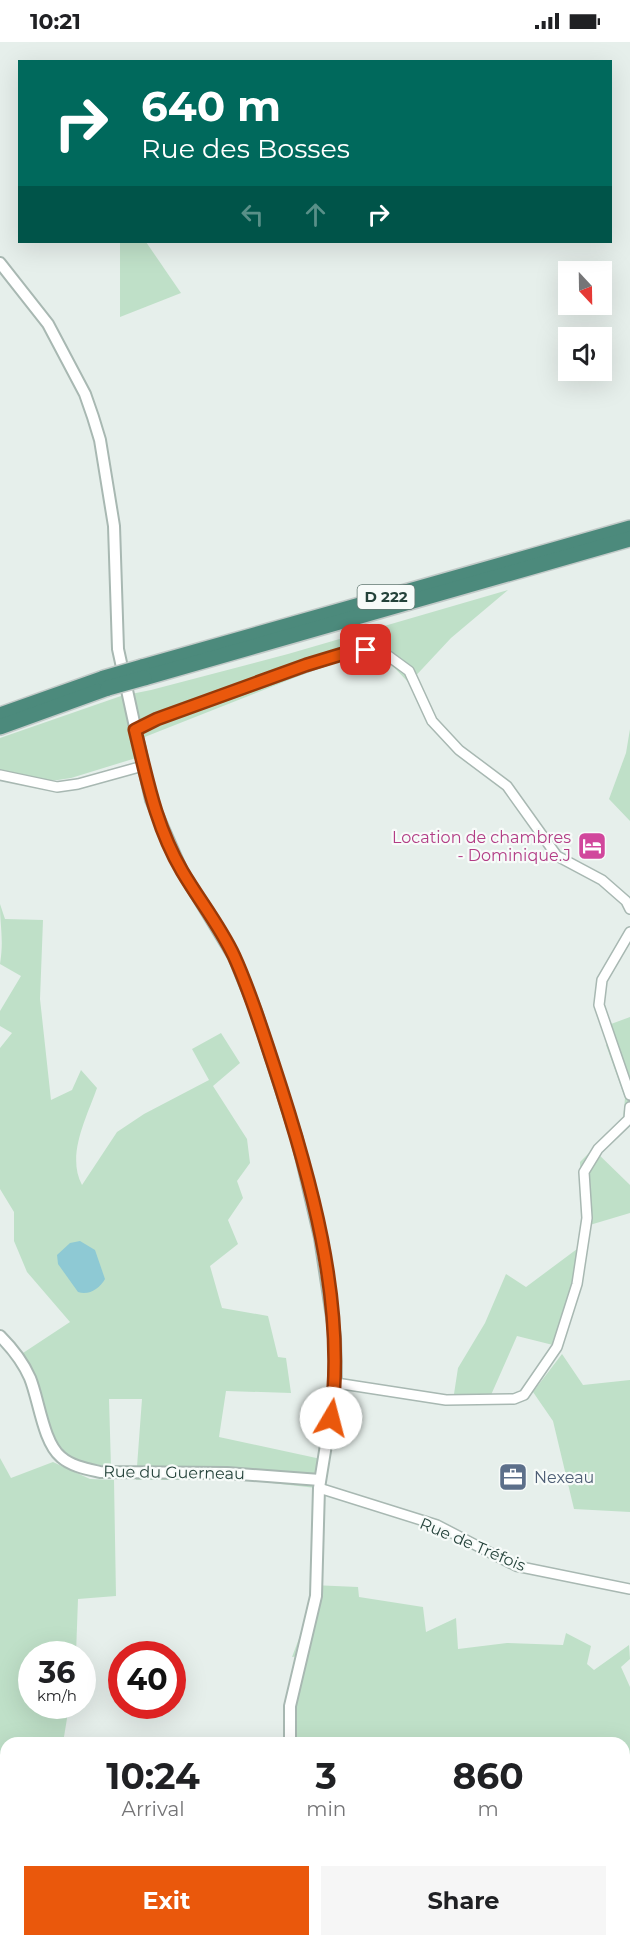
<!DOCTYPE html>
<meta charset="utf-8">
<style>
:root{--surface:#fff;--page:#f6f6f6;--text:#202124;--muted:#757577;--accent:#ea580c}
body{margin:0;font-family:Montserrat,sans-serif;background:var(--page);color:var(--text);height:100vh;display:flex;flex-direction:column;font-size:22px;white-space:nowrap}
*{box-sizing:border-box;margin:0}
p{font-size:20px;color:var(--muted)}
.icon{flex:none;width:33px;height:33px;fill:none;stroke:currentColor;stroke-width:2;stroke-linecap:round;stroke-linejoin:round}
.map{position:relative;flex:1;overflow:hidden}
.side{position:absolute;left:0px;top:1695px;width:630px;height:210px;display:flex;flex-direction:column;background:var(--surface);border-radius:18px 18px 0 0;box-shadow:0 6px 24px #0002}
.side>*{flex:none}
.hud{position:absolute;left:18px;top:18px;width:594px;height:183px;border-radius:0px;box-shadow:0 6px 24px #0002;background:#00695c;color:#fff;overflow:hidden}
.needle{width:39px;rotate:158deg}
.fabs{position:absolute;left:558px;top:219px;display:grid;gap:12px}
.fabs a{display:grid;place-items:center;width:54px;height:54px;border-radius:0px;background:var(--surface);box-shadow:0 6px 24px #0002;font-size:30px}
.speed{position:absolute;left:18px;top:1599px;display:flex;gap:12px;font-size:30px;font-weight:700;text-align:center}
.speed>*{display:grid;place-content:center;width:78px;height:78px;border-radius:50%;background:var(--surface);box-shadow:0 6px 24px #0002;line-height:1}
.speed small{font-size:15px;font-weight:400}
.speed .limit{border:9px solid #d22;background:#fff;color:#111}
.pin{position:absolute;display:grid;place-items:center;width:51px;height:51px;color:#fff;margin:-26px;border-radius:12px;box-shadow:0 3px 9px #0006}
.me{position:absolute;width:66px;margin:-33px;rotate:8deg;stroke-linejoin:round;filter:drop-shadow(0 0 4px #0008)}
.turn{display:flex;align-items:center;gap:21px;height:126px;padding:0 24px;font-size:27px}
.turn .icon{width:78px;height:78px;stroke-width:2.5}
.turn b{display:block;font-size:42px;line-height:51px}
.lanes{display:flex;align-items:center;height:57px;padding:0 24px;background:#0003;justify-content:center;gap:30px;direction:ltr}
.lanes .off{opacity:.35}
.eta{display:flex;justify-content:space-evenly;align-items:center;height:102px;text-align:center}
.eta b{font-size:36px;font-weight:700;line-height:42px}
.cta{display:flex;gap:12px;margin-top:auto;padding:12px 24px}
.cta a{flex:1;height:69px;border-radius:0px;background:var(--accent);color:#fff;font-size:24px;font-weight:700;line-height:69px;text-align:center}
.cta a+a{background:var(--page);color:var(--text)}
.status{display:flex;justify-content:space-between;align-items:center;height:42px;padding:0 30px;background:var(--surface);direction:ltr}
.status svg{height:16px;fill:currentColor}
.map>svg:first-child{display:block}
.green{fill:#bfe0c8}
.water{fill:#8ec9d4}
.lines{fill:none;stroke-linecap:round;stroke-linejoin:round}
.minor-casing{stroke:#a8b8b2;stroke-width:12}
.tertiary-casing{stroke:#a8b8b2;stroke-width:14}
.trunk-casing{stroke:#c2cac8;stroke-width:18}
.minor{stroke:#fff;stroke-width:9}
.tertiary{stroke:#fff;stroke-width:10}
.trunk{stroke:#4c8a7c;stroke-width:15}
.trunk-bridge-casing{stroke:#c2cac8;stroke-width:18;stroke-linecap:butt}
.trunk-bridge{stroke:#4c8a7c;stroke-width:15}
.route-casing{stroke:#983908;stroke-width:15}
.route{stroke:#ea580c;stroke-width:10}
.labels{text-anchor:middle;stroke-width:4.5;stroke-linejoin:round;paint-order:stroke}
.shield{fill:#f7fbf9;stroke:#637a73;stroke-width:1.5}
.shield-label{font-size:15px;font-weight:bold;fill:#24423a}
.hotel-label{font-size:16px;fill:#b23c85;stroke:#f7fbf9;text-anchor:end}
.street-label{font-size:16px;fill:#24423a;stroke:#f7fbf9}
.service-label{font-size:16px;fill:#4e5e75;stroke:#f7fbf9;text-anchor:start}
</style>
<div class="status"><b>10:21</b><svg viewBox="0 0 49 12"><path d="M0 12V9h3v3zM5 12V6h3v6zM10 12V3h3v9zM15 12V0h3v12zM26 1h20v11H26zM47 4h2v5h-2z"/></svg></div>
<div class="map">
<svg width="630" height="1905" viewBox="0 0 630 1905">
<rect width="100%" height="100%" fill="#e6efeb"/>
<g class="green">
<path d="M 120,200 L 146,200 L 181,251 L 120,275 Z"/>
<path d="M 508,548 L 451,596 L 409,641 C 389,620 383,611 352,613 L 132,700 L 136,716 L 71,736 L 51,739 L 0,729 L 0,696 L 121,654 L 151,648 L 288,612 Z"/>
<path d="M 630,687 L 630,779 L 609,757 L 626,711 Z"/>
<path d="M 0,862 L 5,877 L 43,878 L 40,957 L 51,1058 L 72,1048 L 81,1028 L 97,1046 C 87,1075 66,1113 82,1143 L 117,1090 L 144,1072 L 209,1038 L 192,1007 L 221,991 L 240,1021 L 213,1044 L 247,1097 L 250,1121 L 237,1139 L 243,1156 L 228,1178 L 238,1202 L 210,1224 L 222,1266 L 268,1274 L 278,1315 L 286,1316 L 291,1351 L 226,1349 L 219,1395 L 321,1417 L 316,1446 L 246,1438 L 136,1438 L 142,1357 L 109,1357 L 111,1425 C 91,1422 73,1419 58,1406 L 23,1311 L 70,1280 L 27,1230 L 14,1199 L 14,1170 L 0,1147 L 0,1006 L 12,991 L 0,984 L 0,969 L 21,934 L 0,922 C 4,897 0,885 0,862 Z"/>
<path d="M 630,975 L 630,1077 L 623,1078 L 625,1056 L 606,1003 L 616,996 L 611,982 Z"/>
<path d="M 593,1107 L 630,1143 L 630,1171 L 583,1185 L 580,1120 Z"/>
<path d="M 577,1207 L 570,1254 L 553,1303 L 517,1294 L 491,1353 L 454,1352 L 458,1326 L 485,1281 L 506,1232 L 526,1245 Z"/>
<path d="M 562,1312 L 583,1343 L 630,1338 L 630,1470 L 574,1467 L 553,1379 L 533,1350 Z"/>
<path d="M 0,1416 L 11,1436 L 53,1420 L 90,1437 L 114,1438 L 116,1554 L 78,1557 L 76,1612 L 32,1612 L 32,1664 L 69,1664 L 63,1701 L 6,1701 L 6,1899 L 283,1899 L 283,1905 L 0,1905 Z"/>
<path d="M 312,1543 L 358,1545 L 359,1555 L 423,1565 L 426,1590 L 456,1576 L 458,1607 L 507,1601 L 563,1603 L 566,1591 L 591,1604 L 587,1622 L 594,1628 L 629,1603 L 630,1617 L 621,1625 L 630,1645 L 630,1905 L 473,1905 L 471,1899 L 624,1899 L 624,1701 L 294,1701 L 294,1662 L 308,1613 L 292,1615 L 306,1578 Z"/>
</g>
<path class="water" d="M 80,1199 L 95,1208 L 105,1237 C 100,1246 89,1254 78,1250 L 58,1222 L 57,1213 L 70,1201 Z"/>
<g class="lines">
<g class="minor-casing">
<g id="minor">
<path d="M 135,688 L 157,677 L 349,610 L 366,608 L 383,610 L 409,629 L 432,679 L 459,708 L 507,744 L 557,814 L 602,838 L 626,859 L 630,867"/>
<path d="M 0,733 L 57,745 L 78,742 L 143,724"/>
<path d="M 630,890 L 602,938 L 599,963 L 630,1053"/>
<path d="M 336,1341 L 446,1358 L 514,1357 L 524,1353 L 557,1305 L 577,1242 L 587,1176 L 584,1130 L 598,1107 L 629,1077 L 630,1065"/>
<path d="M 319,1446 L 437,1483 L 516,1524 L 630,1547"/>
</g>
</g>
<g class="tertiary-casing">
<g id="tertiary">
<path d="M 0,221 L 48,282 L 85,352 L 93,375 L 100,398 L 114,484 L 118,607 L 151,758 L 182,829 L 234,915 L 256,969 L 297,1097 L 320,1196 L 335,1295 L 336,1341 L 319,1446 L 316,1554 L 290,1664 L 290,1701"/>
<path d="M 0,1294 C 12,1306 23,1320 30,1336 C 39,1358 43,1400 61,1415 C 71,1424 87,1427 100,1430 L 227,1431 L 320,1438"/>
<path d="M 285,1905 L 285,1899"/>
</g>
</g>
<g class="trunk-casing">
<g id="trunk">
<path d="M 142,625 L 630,486"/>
<path d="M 144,636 L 630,497"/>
<path d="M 0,673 L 104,636"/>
<path d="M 0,685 L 108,646"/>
</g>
</g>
<use href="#minor" class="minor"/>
<use href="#tertiary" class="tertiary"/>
<use href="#trunk" class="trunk"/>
<g class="trunk-bridge-casing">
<g id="trunk-bridge">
<path d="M 104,636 L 142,625"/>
<path d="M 108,646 L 144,636"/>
</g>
</g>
<use href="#trunk-bridge" class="trunk-bridge"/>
</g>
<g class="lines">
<g class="route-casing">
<path id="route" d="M 331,1376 C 347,1260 309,1130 273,1021 C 261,985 250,949 234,914 C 220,884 199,858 182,829 C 156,785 147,737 135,688 L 157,677 L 306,623 L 349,610 L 366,608"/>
</g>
<use href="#route" class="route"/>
</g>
<defs>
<g id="hotel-square" transform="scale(1.5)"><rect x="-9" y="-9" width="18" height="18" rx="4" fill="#d1479c" stroke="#f7fbf9"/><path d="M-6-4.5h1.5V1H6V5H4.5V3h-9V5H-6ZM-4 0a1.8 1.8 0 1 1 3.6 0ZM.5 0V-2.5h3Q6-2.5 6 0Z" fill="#fff"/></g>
<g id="office-square" transform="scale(1.5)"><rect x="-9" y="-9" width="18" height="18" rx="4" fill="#5c6f8a" stroke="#f7fbf9"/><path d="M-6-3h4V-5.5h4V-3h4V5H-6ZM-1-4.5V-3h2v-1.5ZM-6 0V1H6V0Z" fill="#fff"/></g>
</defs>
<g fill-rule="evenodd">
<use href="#hotel-square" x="592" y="804"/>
<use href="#office-square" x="513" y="1435"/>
</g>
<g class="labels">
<rect class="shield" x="357.5" y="543" width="57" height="24" rx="4.5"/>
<g class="shield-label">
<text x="386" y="560">D 222</text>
</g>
<g class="hotel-label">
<text x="571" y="801">Location de chambres<tspan x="571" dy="18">- Dominique.J</tspan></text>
</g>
<g class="street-label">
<text transform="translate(174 1430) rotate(1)" y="6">Rue du Guerneau</text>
<text transform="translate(473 1502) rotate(23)" y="6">Rue de Tréfois</text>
</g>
<g class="service-label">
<text x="534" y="1441">Nexeau</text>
</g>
</g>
</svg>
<div class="fabs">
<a><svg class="needle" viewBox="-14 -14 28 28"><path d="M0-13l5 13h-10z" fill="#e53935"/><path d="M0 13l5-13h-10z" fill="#757577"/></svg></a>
<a><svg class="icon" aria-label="sound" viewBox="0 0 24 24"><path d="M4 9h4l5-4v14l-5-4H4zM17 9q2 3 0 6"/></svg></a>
</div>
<div class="speed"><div>36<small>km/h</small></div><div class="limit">40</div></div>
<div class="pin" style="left:366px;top:608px;background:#d93025"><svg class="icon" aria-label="arrive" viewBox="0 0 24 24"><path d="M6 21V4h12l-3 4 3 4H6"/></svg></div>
<svg class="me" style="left:331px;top:1376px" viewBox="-20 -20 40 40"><circle r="19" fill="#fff"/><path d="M0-13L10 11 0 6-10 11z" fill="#ea580c"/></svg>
<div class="hud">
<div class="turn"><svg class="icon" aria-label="right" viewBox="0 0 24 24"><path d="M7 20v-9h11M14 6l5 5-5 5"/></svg><div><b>640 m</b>Rue des Bosses</div></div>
<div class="lanes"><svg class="icon off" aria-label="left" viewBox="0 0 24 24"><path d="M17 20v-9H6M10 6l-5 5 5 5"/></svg><svg class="icon off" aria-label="ahead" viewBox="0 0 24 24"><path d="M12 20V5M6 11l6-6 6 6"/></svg><svg class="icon" aria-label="right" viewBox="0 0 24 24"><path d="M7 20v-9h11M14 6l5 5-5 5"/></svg></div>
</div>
<section class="side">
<div class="eta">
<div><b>10:24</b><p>Arrival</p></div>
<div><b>3</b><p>min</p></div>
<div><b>860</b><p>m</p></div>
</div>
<div class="cta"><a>Exit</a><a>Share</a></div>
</section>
</div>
